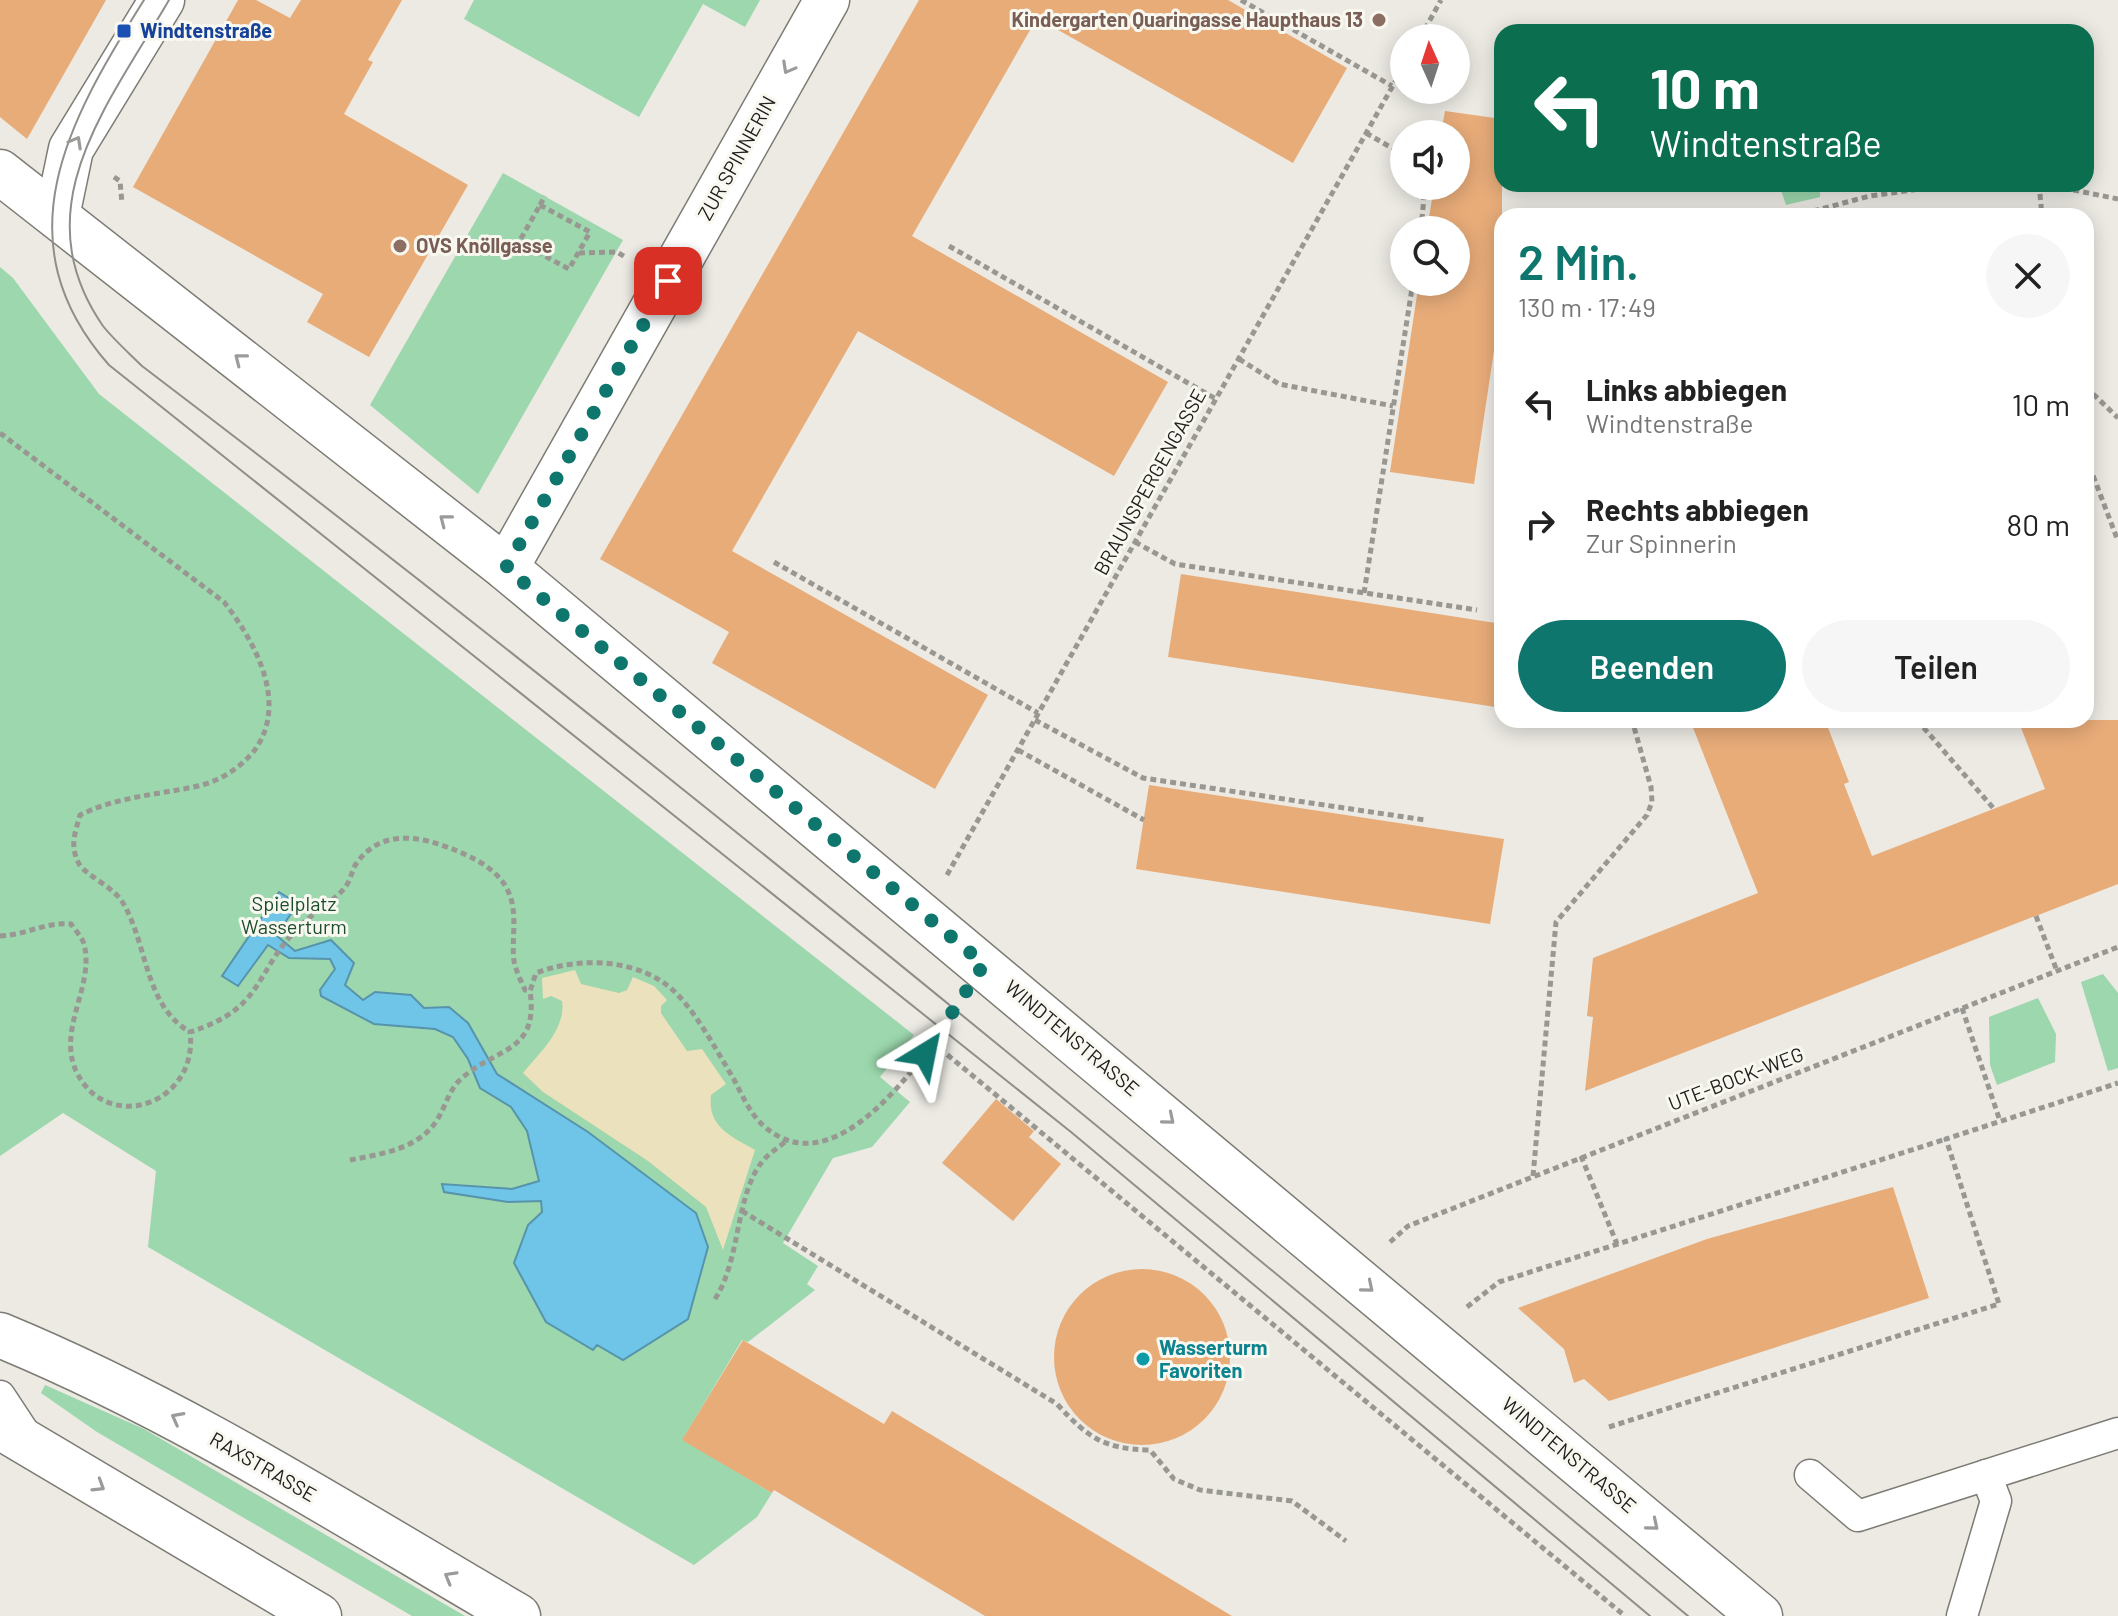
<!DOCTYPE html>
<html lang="de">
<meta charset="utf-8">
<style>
:root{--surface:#fff;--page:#f6f6f6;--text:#222;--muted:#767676;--accent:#0f766e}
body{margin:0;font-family:Barlow,sans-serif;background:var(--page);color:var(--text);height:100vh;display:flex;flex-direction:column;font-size:30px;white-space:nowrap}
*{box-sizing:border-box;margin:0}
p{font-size:26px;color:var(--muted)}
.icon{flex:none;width:44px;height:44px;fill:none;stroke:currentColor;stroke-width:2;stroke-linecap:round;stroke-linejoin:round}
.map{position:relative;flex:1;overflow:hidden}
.details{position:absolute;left:1494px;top:208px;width:600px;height:520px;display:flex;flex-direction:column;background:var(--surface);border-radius:24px;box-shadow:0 4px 20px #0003}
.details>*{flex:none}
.top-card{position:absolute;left:1494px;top:24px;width:600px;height:168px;border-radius:24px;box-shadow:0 4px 20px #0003;background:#0b6e4f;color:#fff;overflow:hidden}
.needle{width:52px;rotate:357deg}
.controls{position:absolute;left:1390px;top:24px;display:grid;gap:16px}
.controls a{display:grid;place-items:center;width:80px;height:80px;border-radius:50%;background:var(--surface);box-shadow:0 4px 20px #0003;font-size:40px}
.pin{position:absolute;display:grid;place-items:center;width:68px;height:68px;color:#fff;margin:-34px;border-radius:16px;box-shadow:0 4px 12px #0006}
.me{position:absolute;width:88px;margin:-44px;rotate:35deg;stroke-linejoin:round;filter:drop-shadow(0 0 6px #0008)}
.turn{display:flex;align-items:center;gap:28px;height:168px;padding:0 24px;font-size:36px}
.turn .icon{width:104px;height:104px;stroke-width:2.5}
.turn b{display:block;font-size:56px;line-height:68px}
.round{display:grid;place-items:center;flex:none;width:84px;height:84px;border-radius:42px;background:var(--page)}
.headline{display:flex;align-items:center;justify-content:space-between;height:136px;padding:0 24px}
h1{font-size:48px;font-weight:600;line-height:60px;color:var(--accent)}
.action{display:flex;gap:16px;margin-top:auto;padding:16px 24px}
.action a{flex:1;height:92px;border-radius:48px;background:var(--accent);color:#fff;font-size:32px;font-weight:600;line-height:92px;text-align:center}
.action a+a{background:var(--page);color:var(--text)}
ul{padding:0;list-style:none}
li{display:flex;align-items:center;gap:24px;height:120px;padding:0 24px}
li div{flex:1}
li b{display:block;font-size:30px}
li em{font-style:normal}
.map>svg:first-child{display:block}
.green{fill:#9cd7ad}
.sand{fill:#ebe1bc}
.water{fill:#6ec5e8;stroke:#5794ab;stroke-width:2}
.building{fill:#e8ac79}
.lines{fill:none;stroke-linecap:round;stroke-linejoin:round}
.lane-casing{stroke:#7c7b74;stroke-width:33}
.street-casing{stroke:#7c7b74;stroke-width:47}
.primary-casing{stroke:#7c7b74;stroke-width:47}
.path{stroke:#999792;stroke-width:5;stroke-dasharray:6 4;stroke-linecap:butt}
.lane{stroke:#fff;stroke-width:30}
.street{stroke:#fff;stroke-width:44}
.primary{stroke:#fff;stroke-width:44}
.tram{stroke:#8f8e89;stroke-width:2}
.oneway{stroke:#9b9b9a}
.route{stroke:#0f766e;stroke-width:14;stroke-dasharray:0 25.2}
.education-dot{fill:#8d6e63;stroke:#f9f8f0;stroke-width:3}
.transit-dot{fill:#1a4fb4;stroke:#f9f8f0;stroke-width:3}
.culture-dot{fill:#0f9aa8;stroke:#f9f8f0;stroke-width:3}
.labels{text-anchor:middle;stroke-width:6;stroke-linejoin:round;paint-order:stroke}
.education-label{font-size:20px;font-weight:bold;fill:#785e54;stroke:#f9f8f0;text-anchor:end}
.transit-label{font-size:20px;font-weight:bold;fill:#164399;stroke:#f9f8f0;text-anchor:start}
.street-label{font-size:20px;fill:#21201e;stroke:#f9f8f0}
.park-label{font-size:20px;fill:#1b4d2d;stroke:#f9f8f0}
.culture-label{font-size:20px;font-weight:bold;fill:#0d838f;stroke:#f9f8f0;text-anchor:start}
</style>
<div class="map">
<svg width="2118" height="1616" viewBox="0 0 2118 1616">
<rect width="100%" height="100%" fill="#eceae3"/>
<g class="green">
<path d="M 474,0 L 760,0 L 745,27 L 703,4 L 639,117 L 464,19 Z"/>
<path d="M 503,173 L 623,240 L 478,494 L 370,405 Z"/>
<path d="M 1779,184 L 1820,184 L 1820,197 L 1786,205 Z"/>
<path d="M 0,267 L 13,278 L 99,394 L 914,1035 L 880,1077 L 910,1102 L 872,1147 L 833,1158 L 783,1243 L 818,1266 L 807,1284 L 815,1290 L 748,1342 L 742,1340 L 683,1439 L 772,1493 L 757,1517 L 694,1565 L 148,1247 L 156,1171 L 63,1113 L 0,1156 Z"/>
<path d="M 2103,974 L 2118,993 L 2118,1068 L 2108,1071 L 2081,982 Z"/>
<path d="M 2038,998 L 2056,1034 L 2055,1062 L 1997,1085 L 1990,1065 L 1989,1017 Z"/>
<path d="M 45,1385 L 144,1429 L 465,1616 L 412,1616 L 97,1432 L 41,1393 Z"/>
</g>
<path class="sand" d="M 575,970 L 581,984 L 619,993 L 627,990 L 633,977 L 654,986 L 667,1000 L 661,1006 L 661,1013 L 687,1051 L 702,1049 L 726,1084 L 711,1095 C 707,1127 731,1136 755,1150 L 723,1250 L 706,1207 L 648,1161 L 543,1092 L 523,1073 C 539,1053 566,1030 562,1001 L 551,996 L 543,999 L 542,978 Z"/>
<path class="water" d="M 279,892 L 298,904 L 276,935 L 295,951 L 331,940 L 354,963 L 345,985 L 363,1000 L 375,992 L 411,995 L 424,1008 L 449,1007 L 468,1023 L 497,1074 L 588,1132 L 696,1213 L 708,1247 L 688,1319 L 623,1360 L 597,1345 L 593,1350 L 546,1322 L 514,1263 L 528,1225 L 542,1212 L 541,1201 L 508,1202 L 444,1192 L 442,1184 L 512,1189 L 539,1181 L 527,1131 L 511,1107 L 480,1088 L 468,1059 L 453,1037 L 435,1029 L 374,1024 L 321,996 L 320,990 L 335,969 L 330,959 L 289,958 L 268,945 L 238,986 L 222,976 Z"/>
<g class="building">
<path d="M 0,0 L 106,0 L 27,139 L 0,117 Z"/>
<path d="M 238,0 L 256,0 L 290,18 L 301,0 L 402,0 L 368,60 L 373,62 L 344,114 L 468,185 L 369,357 L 307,322 L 323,294 L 133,187 Z"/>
<path d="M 919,0 L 1228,0 L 1347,68 L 1293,163 L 1037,18 L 912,236 L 1168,382 L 1114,476 L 858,331 L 732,551 L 988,695 L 935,789 L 712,663 L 729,632 L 600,559 Z"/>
<path d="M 1445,111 L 1502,119 L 1502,297 L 1474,484 L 1390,472 L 1419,282 L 1456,282 L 1456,230 L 1427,230 L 1434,186 L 1456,186 L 1456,134 L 1441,134 Z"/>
<path d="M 1181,574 L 1502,624 L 1502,708 L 1168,657 Z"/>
<path d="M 1690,720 L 1825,720 L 1849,782 L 1844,784 L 1872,856 L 2045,789 L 2018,720 L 2118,720 L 2118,884 L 1585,1091 L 1593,1017 L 1587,1016 L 1593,958 L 1758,893 Z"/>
<path d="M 1149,785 L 1504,839 L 1490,924 L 1136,869 Z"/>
<path d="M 996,1099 L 1034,1131 L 1029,1137 L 1061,1164 L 1013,1221 L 942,1163 Z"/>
<path d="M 1893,1187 L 1929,1298 L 1609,1401 L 1584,1379 L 1574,1383 L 1564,1349 L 1518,1308 L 1707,1239 Z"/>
<circle cx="1142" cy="1357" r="88"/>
<path d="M 743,1340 L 884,1424 L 892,1411 L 1232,1616 L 985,1616 L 774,1490 L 772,1493 L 682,1440 Z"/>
</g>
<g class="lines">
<g class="lane-casing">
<g id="lane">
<path d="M 0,1396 L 29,1440"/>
<path d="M 1810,1475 L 1858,1516 L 2118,1433"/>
<path d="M 1962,1616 L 1996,1501 L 1986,1475"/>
</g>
</g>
<g class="street-casing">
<g id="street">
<path d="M 0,172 L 506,568 L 1760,1616"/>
<path d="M 57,216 L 71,149 L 162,0"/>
<path d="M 506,568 L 827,0"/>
</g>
</g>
<g class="primary-casing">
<g id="primary">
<path d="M 0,1335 C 182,1410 348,1517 518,1616"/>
<path d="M 0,1427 L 319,1616"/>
</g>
</g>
<g class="path">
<path d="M 1241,0 L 1392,86"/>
<path d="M 1420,38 L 1441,0"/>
<path d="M 1366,133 L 1404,155"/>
<path d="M 114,177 L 120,181 L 122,203"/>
<path d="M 2039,184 L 2042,216"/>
<path d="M 2044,184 L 2118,199"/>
<path d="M 540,205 L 590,232 L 569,269 L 519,242 Z"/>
<path d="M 540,205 L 545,196"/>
<path d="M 1794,216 L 1870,196 L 1955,184"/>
<path d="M 1421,230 L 1425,186"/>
<path d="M 949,246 L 1216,399"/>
<path d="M 579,253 L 617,252 L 627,258"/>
<path d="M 1239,359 L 1279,384 L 1393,406"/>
<path d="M 2086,387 L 2118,418"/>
<path d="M 0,433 L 224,602 C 256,643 289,704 254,751 C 240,768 220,781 198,786 C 157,795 119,796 80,815 C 75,833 70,845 78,862 C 85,876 112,885 123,903 C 148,945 144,1005 190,1032"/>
<path d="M 2086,457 L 2118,541"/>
<path d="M 1135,542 L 1175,564 L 1477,610"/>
<path d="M 774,562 L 1038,713"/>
<path d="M 1364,593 L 1413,282"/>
<path d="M 1035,720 L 1143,778 L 1425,820"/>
<path d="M 1917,720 L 1994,809"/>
<path d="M 1018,750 L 1144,820"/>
<path d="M 947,875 L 1404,66"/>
<path d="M 2036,916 L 2057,971"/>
<path d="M 0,936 C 27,935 43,922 71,924 C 75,930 82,937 84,944 C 95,986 57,1028 76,1071 C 107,1136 199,1104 190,1032 C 266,1008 253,972 300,926 C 314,912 335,901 346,886 C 351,879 352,870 356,864 C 381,828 420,836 455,850 C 474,858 497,869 507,889 C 519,911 511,938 514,961 C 516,971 521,981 525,990 L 530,991 L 536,973 C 580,956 643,958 678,995 C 700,1019 715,1048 732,1076 C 741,1092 750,1115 765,1127 C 837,1189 923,1058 958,1008"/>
<path d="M 1962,1008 L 2000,1121"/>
<path d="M 932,1042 L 1625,1616"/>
<path d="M 1581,1156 L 1617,1244"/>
<path d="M 350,1160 C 381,1154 419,1149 437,1120 C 446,1106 449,1089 462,1078 C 497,1047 539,1053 530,991"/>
<path d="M 1533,1176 L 1556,922 L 1647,815 L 1652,802 L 1651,787 L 1632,720"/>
<path d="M 742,1211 L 1057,1404 C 1088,1438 1104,1449 1150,1450 L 1174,1479 L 1200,1490 L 1292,1501 L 1346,1541"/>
<path d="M 1390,1242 L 1408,1226 L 2118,947"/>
<path d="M 715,1299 C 741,1259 735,1196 762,1162 C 768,1154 778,1148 786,1141"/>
<path d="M 1467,1307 L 1499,1282 L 1946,1139"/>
<path d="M 1609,1427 L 1999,1304 L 1946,1139 L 2118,1083"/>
</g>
<use href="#lane" class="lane"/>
<use href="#street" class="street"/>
<use href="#primary" class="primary"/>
<g class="tram">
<path d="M 144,0 C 68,121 0,241 109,365 L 1071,1132 L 1650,1616"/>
<path d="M 169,0 C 109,104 21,207 103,326 C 114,340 129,353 142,366 C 669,767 1179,1192 1688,1616"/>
</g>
</g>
<defs><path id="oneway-chevron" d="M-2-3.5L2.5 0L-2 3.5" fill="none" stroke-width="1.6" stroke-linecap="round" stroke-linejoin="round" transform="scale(2)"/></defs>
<g class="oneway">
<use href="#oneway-chevron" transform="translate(788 68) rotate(119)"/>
<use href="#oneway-chevron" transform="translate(76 142) rotate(-61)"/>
<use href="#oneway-chevron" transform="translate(240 359) rotate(-142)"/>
<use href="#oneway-chevron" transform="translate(445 520) rotate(-142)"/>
<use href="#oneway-chevron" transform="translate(1169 1119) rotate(40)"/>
<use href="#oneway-chevron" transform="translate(1368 1287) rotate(40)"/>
<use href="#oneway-chevron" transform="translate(177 1418) rotate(-152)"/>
<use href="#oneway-chevron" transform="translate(99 1486) rotate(32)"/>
<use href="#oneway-chevron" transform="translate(1653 1525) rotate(40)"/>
<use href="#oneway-chevron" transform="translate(450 1577) rotate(-150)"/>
</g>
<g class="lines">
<path class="route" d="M 668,281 L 506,568 L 984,964 L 925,1054"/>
</g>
<g class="education-dot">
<circle cx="1379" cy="20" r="8"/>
<circle cx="400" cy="246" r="8"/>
</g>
<rect class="transit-dot" x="116" y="23" width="16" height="16" rx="4"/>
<circle class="culture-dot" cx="1143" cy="1359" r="8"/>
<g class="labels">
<g class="education-label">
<text x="1363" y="27">Kindergarten Quaringasse Haupthaus 13</text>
<text x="416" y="253" text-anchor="start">OVS Knöllgasse</text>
</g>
<g class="transit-label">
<text x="140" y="38">Windtenstraße</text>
</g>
<g class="street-label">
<text transform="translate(737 158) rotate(-61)" y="7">ZUR SPINNERIN</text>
<text transform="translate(1150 482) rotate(-61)" y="7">BRAUNSPERGENGASSE</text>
<text transform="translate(1072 1038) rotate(40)" y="7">WINDTENSTRASSE</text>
<text transform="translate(1736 1079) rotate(-21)" y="7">UTE-BOCK-WEG</text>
<text transform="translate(1569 1455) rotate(40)" y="7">WINDTENSTRASSE</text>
<text transform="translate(263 1467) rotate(30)" y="7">RAXSTRASSE</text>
</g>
<g class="park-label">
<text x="294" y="911">Spielplatz<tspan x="294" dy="23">Wasserturm</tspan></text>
</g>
<g class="culture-label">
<text x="1159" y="1355">Wasserturm<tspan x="1159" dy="23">Favoriten</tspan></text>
</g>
</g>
</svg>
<div class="controls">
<a><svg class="needle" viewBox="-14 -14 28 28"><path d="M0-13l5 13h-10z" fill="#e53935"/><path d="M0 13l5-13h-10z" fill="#767676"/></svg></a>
<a><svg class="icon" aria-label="sound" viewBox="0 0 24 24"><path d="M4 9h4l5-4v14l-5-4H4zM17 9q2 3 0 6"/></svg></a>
<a><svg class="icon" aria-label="search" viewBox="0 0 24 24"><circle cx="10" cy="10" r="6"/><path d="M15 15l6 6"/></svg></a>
</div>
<div class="pin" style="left:668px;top:281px;background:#d93025"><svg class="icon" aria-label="arrive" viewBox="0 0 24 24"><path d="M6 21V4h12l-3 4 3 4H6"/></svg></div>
<svg class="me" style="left:925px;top:1054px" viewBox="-20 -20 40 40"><path d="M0-17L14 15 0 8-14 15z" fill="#0f766e" stroke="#fff" stroke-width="4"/></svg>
<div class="top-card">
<div class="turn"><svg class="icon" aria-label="left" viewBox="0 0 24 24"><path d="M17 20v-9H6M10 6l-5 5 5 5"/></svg><div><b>10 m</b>Windtenstraße</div></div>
</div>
<section class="details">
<div class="headline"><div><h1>2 Min.</h1><p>130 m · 17:49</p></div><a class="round"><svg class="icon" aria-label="close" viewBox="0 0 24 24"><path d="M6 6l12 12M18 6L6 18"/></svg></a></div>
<ul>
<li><svg class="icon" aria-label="left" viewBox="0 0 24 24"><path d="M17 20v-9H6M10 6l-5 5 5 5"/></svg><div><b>Links abbiegen</b><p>Windtenstraße</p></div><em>10 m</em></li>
<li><svg class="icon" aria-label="right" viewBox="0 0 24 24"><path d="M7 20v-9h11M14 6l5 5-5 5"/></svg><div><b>Rechts abbiegen</b><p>Zur Spinnerin</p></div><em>80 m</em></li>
</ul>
<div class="action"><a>Beenden</a><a>Teilen</a></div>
</section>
</div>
